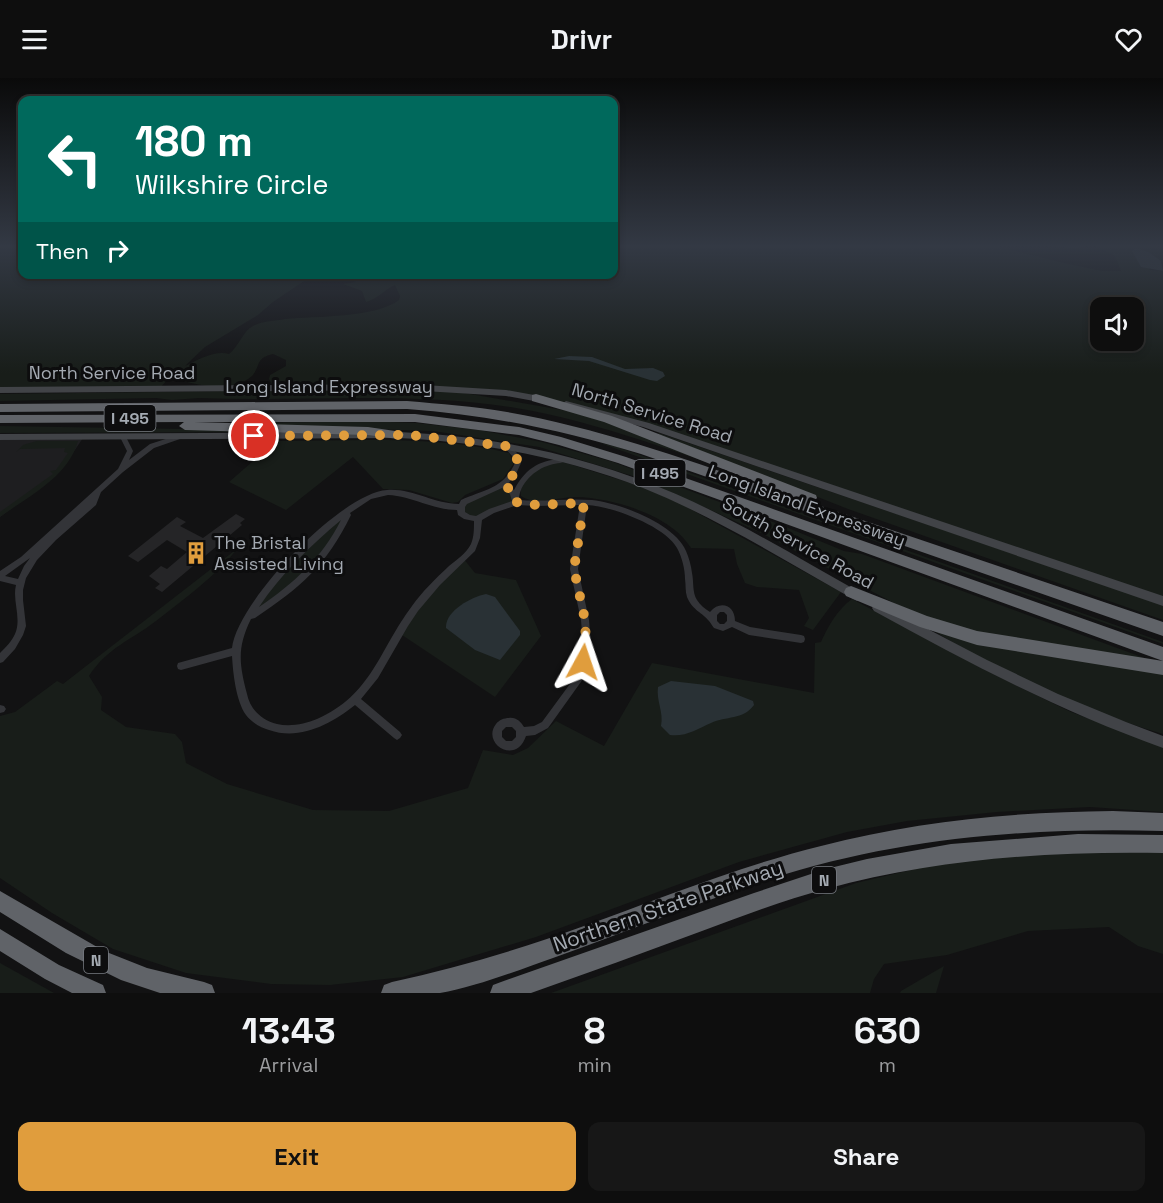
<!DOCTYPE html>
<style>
:root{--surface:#0e0e0e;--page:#171717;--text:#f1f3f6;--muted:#9b9c9e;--line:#2e2e2e;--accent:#e09d3d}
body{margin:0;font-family:"Space Grotesk",sans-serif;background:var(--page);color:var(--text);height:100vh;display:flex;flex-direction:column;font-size:22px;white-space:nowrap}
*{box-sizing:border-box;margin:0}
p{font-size:20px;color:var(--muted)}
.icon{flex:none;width:33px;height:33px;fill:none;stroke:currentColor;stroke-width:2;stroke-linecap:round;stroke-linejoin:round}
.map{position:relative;height:915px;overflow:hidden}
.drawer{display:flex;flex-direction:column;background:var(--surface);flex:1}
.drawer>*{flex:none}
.guide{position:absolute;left:18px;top:18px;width:600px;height:183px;border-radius:12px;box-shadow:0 3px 9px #0003,0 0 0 2px var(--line);background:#00695c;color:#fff;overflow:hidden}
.controls{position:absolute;left:1090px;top:219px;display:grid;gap:12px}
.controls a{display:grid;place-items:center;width:54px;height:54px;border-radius:12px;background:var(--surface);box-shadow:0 3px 9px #0003,0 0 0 2px var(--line);font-size:30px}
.pin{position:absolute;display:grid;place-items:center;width:51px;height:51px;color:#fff;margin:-26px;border:3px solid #fff;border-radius:50%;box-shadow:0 2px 6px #0007}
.me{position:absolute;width:66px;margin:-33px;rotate:5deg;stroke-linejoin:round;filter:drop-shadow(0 0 4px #0008)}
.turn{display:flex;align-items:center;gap:21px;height:126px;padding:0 18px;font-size:27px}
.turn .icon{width:78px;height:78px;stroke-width:2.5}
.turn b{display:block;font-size:42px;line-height:51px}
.then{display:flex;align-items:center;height:57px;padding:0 18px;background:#0003;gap:12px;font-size:22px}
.eta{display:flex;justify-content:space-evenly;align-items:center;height:102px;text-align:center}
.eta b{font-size:36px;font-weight:700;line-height:42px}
.primary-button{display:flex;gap:12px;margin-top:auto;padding:12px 18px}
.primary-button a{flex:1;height:69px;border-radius:12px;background:var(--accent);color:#111;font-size:24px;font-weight:700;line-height:69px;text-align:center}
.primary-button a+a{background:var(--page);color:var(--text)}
header{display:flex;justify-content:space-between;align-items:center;height:78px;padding:0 18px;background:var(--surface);font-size:27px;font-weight:700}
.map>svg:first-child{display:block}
.built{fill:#1e1e20}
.green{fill:#181d19;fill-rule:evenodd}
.water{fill:#293135}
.building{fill:#252527}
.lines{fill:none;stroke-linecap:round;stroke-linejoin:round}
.street{fill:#333438;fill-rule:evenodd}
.secondary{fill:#414347;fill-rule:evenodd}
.highway{fill:#606368;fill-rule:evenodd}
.route{stroke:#e09d3d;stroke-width:10;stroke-dasharray:0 18}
.labels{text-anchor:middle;stroke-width:6;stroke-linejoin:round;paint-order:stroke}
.shield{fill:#0d0d0e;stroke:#777b81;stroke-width:1.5}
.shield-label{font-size:16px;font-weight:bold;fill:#a4aab2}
.street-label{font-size:18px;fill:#a4aab2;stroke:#0d0d0e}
.poi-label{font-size:18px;fill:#a4aab2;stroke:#0d0d0e;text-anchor:start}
.near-street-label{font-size:21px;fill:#a4aab2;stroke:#0d0d0e}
</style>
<header><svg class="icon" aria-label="menu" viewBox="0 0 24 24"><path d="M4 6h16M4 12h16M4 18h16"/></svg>Drivr<svg class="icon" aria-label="heart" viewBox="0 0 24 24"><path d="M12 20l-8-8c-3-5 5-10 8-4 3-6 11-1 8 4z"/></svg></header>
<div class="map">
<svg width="1163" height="915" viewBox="0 0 1163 915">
<rect width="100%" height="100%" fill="#121213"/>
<path class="built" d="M 83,360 L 62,391 L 0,439 L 0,361 Z"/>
<g class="green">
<path d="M 0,167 L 22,167 L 22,196 L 313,197 L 273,224 L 258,237 L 205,269 L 185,288 C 198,282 215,272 229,276 C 239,268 243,253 253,248 C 262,243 274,243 285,241 C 315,238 375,240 399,222 L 400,218 L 395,207 C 384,212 378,221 366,224 L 362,213 L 343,206 L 356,204 L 341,197 L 402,197 L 403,201 L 407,196 L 614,196 L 614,167 L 991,167 L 1064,185 L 1102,193 L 1121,193 L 1115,178 L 1095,167 L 1156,167 L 1163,171 L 1163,185 L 1149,174 L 1136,170 L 1150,192 L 1163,193 L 1163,523 L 646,347 L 560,324 L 454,311 L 273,308 L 269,301 L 270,297 L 286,288 L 286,282 L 273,276 C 255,280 261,288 252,298 C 234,315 191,308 171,298 L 159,311 L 0,312 ZM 1101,230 L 1134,230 L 1134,262 L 1101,262 Z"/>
<path d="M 401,311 L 459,314 L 585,336 L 760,402 C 680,376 599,344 516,330 C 411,313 305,324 199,320 L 172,322 L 156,320 L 0,323 L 0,316 Z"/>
<path d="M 367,343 L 416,345 L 479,352 L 542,364 L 613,384 L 781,447 L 844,473 L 862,476 L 1158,585 L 1000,561 L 911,534 L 761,455 L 704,429 L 636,399 L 539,369 L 433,353 L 200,346 Z"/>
<path d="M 0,348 L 184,351 L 274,354 L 0,355 Z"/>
<path d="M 659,355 L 1163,527 L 1163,542 L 848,431 L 658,356 Z"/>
<path d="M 37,363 L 78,363 C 68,399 29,418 0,439 L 0,434 L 53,396 L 50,393 L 56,392 L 68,375 L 64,374 L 65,370 L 20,371 L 16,374 L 23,367 Z"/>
<path d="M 276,363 C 351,363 436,357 509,375 L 514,385 L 503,401 L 465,417 L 458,424 L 452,425 L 409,412 L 383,411 L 353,379 L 286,432 L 229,404 Z"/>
<path d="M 600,365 L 618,369 L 1163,564 L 1163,566 Z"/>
<path d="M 563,384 L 643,409 L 681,426 L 841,514 L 813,552 L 804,548 L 809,540 L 799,512 L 757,509 L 745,505 L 737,486 L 734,471 L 691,470 C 671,437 613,420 576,419 C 559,419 535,428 521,418 C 518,396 545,385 563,384 Z"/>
<path d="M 504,408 L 512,412 L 516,424 L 474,441 L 461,435 L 464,424 Z"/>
<path d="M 348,434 L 319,484 L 249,540 L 289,486 Z"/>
<path d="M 238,470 C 215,499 185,520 156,543 C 130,563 108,569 89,598 L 102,619 L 101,632 L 126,649 L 175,656 L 182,664 L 186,685 L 227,706 L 313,732 L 389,733 L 468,710 L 483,672 L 513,677 L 528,670 L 556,643 L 604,668 L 652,585 L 814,615 L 815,565 L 821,564 C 828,548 838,531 852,521 L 987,593 L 1071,634 L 1163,668 L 1163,734 L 1090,729 L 997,734 L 907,743 L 847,754 L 739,784 L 536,859 L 403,899 L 330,907 L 271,906 L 186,895 L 113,871 L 52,835 L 0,800 L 0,638 L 15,634 L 57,603 L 63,606 Z"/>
<path d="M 463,480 L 475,495 L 516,502 L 541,558 L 495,619 L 399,555 L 408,540 Z"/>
<path d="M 925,547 L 1163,595 L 1163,656 C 1087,634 991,591 925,547 Z"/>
<path d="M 1163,773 L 1163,876 L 1138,868 L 1109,849 L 1028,853 L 947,877 L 884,886 L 874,901 L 870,915 L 551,915 L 856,805 L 932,787 L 1031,774 Z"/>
<path d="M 0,885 L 54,915 L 0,915 Z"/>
<path d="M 944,888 L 936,915 L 900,915 L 901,913 Z"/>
</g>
<g class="water">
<path d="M 1136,170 L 1149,174 L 1161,183 L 1163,193 L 1141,189 L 1132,173 Z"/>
<path d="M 569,278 L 592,279 L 625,291 L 653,290 L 663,294 L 665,298 L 657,303 L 650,302 L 589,283 L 554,281 Z"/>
<path d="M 486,516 L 495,519 L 520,553 L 520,557 L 500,582 L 475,572 L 446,550 C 445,533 471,519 486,516 Z"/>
<path d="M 671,603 L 715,608 L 753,623 L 754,627 C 743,642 726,638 711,645 C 697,651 686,659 670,657 L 661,648 C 664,634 656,623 658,609 Z"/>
</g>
<path class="building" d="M 236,436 L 245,441 L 240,445 L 242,447 L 162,514 L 155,510 L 160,506 L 149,498 L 161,488 L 167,491 L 187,474 L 167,462 L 138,484 L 128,478 L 177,439 L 186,444 L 180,448 L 203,460 Z"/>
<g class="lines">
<g class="street">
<path d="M 1048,167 L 1089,167 L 1077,170 L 1050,168 Z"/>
<path d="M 121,357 L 125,357 L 133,373 L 129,382 L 150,366 L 178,357 L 181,359 L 180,361 L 154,370 L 123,394 L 101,414 L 96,427 L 56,462 L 37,482 L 26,500 L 23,512 L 23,522 L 26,548 L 23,557 L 15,571 L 3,584 L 0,585 L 0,575 C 6,569 12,563 15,556 C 22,540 12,523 16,507 L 0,503 L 0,493 L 21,479 L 118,391 L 127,373 L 120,359 ZM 30,480 L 24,488 L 18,501 L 5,498 Z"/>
<path d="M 504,366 L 508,366 L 518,376 L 521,385 L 516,396 L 507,407 L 514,412 C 527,388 541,382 566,380 L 569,382 C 564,385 557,385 550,387 C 535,391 519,406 519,422 C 544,424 568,420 592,422 C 620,425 675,446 686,473 C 689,480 691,487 692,495 C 694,504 692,514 697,522 C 700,527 705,531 710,534 C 720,522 735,527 735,543 L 750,549 L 801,557 L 804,558 L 805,561 L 804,564 L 801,565 L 749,557 L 732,549 L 723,553 L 714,550 C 712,548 711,545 709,543 C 702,534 693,533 687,519 C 685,513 686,507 685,501 C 685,491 682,479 677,470 C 665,448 611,428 587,427 L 578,491 L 589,542 L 591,567 L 583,601 L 548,650 L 535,657 L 526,658 C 516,688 481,665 496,646 C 499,642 504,640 509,640 C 516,639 521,644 524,649 L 534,648 L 542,644 L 575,599 L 583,567 L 581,542 L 570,491 L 580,427 L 536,428 L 517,427 L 494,435 L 482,442 L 480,460 L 475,473 L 440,507 L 418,533 L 408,548 L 378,600 L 361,621 L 400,654 L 402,657 L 400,660 L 397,662 L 394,660 L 355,627 C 331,646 300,663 269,652 C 261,650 251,644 246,637 C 236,623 233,595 232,578 L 181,592 L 178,591 L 177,588 L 178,585 L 232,570 C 237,524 341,415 387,412 C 412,410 434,426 459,426 L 461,422 C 485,411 503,411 515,385 L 513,379 L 503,368 ZM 502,410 L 510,416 L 512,423 L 489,431 L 476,438 L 470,437 L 465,434 L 465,429 L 467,426 ZM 388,417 C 412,418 433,432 457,432 L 458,437 L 464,441 L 474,443 C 474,451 474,459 471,466 C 466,476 456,482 449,488 C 435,501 422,514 412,528 C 379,572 372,617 317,641 C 305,646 290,649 277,646 C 261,642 250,631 247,616 C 239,586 237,569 251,541 L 255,540 C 301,509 326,488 351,437 L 350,435 L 371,421 ZM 341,442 C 322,480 293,506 259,529 C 281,496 310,468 341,442 ZM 720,534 L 724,534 L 727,537 L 727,543 L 724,546 L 720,546 L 717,543 L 717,537 ZM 506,649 L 512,649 L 516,653 L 516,659 L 512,663 L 506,663 L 502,659 L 502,653 Z"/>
<path d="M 0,627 L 4,628 L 6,631 L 4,634 L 0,635 Z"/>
</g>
<g class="secondary">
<path d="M 407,306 L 506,312 L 545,319 L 549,322 L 545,325 L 506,318 L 407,312 L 0,315 L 0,309 Z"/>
<path d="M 566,323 L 649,345 L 1163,518 L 1163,528 L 643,349 L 563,328 L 562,326 Z"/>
<path d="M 398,354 C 495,358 587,378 676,416 C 740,444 800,481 861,515 L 863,518 L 861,521 L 857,523 L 853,521 C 784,482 717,440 643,410 C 564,379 482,364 398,360 L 0,362 L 0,356 Z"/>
<path d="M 878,525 L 987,582 L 1058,616 L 1126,644 L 1163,658 L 1163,670 C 1062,634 968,585 874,533 L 872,530 L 874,527 Z"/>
</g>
<g class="highway">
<path d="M 536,316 L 612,338 L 816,417 L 817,420 L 812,425 L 1163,544 L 1163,558 L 641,376 C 562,352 489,337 407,331 L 0,334 L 0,326 L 407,323 C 440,326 474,328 507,334 C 605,351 700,386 794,419 L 604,344 L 532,323 L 532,317 Z"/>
<path d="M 415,336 L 519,349 L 561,359 L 626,379 L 1163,569 L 1163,597 L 977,567 L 920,549 L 846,518 L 844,514 L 846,510 L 851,508 L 927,538 L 977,553 L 1163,583 L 618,385 L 559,367 L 519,357 L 415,344 L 194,344 L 368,349 L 402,354 L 404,357 L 398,361 L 368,357 L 185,352 L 179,348 L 184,344 L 0,345 L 0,337 Z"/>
<path d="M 1113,733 L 1163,735 L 1163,753 C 1030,749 897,760 770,801 C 697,825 625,854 553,880 C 519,892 475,909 440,915 C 422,915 400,915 381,915 L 384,907 L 392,904 C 457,890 521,871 584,848 C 662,820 740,788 821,768 C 917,743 1014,734 1113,733 Z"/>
<path d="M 1078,756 L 1163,757 L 1163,775 C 1049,773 936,781 826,811 C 784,822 743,838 702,853 C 645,874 588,895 531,915 L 490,915 L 493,907 L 501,904 L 754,815 L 826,791 L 867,781 L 951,766 Z"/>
<path d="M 0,813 L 104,873 L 147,890 L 204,904 L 212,907 L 215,915 L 160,915 L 121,902 L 66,875 L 0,834 Z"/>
<path d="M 0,851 L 59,887 L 103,907 L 106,915 L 72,915 L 45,901 L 0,873 Z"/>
</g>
</g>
<linearGradient id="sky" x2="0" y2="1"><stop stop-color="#0a0a0a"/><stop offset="0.57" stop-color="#333944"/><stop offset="1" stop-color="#333944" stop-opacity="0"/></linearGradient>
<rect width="1163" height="295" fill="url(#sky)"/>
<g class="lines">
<path class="route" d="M 254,358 L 409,357 L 506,368 L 516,378 L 518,385 L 511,401 L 504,408 L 512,412 L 516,424 L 536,427 L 584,425 L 574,491 L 585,542 L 586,567 L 583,584"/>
</g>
<defs>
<g id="building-bare" transform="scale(1.8)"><path d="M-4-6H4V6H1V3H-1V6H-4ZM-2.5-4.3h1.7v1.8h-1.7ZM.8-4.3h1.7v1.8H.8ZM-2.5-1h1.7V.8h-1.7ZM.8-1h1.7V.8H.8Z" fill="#e09d3d" stroke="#0d0d0e" stroke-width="2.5" paint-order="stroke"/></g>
</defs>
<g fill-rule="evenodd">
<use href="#building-bare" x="196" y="475"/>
</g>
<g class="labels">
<g class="shield">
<rect x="104.5" y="327" width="51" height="26" rx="4.5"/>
<rect x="634.5" y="382" width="51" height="26" rx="4.5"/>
<rect x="812" y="789" width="24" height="26" rx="4.5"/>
<rect x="84" y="869" width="24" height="26" rx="4.5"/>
</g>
<g class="shield-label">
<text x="130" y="346">I 495</text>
<text x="660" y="401">I 495</text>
<text x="824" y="808">N</text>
<text x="96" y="888">N</text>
</g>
<g class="street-label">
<text x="112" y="301">North Service Road</text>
<text x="329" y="315">Long Island Expressway</text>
<text transform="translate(652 335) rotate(17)" y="6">North Service Road</text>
<text transform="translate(807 428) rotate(20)" y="6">Long Island Expressway</text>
<text transform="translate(798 465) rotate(29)" y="6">South Service Road</text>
</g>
<g class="poi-label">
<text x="214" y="471">The Bristal<tspan x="214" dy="21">Assisted Living</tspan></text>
</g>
<g class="near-street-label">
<text transform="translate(668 828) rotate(-19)" y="7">Northern State Parkway</text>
</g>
</g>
</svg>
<div class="controls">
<a><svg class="icon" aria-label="sound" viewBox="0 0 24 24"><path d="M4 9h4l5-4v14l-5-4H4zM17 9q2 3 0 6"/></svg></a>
</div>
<div class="pin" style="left:254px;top:358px;background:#d93025"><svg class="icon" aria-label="arrive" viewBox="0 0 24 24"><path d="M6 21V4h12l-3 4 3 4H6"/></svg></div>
<svg class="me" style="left:583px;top:584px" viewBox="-20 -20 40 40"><path d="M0-17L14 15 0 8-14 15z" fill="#e09d3d" stroke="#fff" stroke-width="4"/></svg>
<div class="guide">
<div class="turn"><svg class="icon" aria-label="left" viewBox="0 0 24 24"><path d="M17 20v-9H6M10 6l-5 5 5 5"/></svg><div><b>180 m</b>Wilkshire Circle</div></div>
<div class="then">Then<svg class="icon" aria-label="right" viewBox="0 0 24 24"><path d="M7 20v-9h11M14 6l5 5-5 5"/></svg></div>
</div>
</div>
<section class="drawer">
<div class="eta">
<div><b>13:43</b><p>Arrival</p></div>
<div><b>8</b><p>min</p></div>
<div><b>630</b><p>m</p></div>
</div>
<div class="primary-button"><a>Exit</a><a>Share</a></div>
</section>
